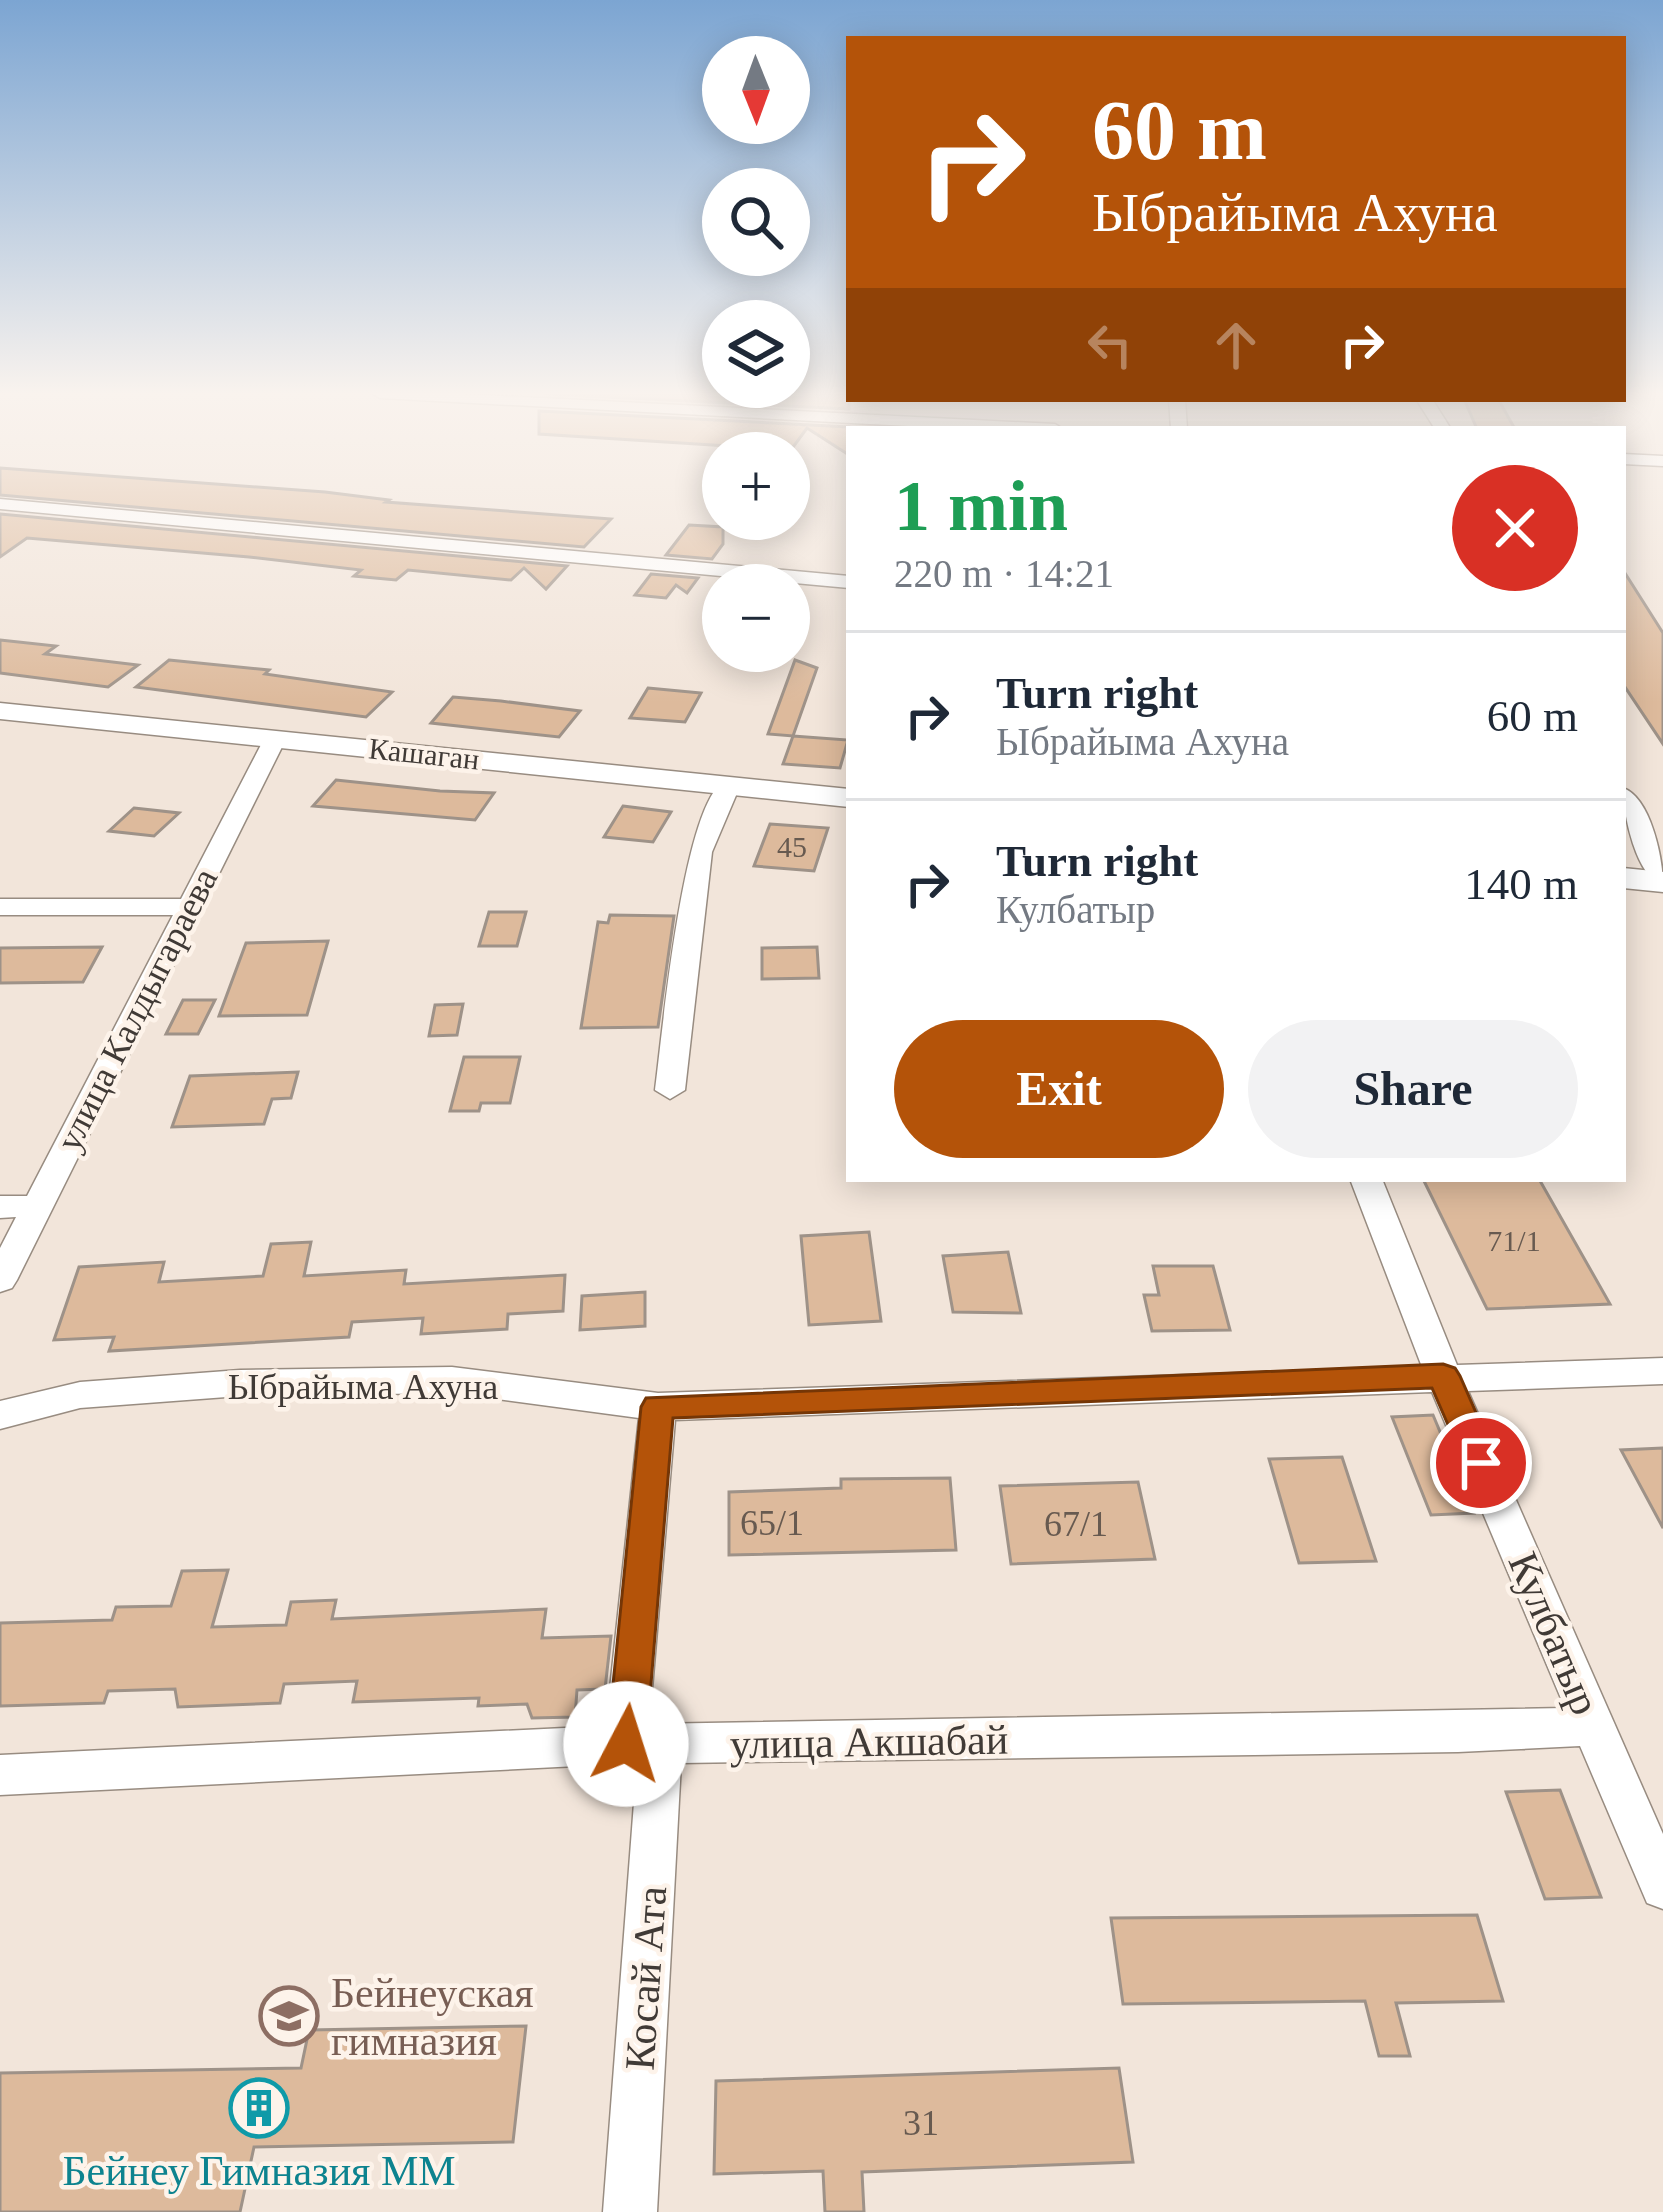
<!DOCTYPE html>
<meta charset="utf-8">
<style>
:root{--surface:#fff;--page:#f2f2f3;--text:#1f2937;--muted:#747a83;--line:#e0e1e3;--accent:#b45309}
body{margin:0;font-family:Georgia,serif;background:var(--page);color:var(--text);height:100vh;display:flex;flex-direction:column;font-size:45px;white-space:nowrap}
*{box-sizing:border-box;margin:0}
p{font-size:39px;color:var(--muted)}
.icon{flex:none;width:66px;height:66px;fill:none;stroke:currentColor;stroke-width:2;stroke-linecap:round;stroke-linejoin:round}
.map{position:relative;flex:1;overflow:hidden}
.panel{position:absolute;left:846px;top:426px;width:780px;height:756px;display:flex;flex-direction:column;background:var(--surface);border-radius:0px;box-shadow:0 6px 30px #0003}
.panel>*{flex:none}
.banner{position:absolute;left:846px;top:36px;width:780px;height:366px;border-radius:0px;box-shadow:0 6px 30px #0003;background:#b45309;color:#fff;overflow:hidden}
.needle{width:78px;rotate:179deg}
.fabs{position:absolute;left:702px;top:36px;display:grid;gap:24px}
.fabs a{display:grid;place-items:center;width:108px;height:108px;border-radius:50%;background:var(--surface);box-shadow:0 6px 30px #0003;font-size:60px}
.pin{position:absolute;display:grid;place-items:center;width:102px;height:102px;color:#fff;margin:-51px;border:6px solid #fff;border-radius:50%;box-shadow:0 3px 12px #0007}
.me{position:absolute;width:132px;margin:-66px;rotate:5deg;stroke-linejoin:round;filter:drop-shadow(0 0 9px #0008)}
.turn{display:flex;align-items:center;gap:42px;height:252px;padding:0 48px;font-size:54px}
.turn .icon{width:156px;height:156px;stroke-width:2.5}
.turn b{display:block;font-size:84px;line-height:102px}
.lanes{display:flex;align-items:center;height:114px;padding:0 48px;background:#0003;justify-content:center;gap:60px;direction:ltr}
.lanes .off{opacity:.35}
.round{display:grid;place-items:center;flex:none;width:126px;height:126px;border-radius:63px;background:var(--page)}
.headline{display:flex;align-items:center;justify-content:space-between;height:204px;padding:0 48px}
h1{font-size:72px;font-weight:700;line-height:90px;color:#1e9e55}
.action{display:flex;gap:24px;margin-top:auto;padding:24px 48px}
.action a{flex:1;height:138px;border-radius:72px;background:var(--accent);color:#fff;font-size:48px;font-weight:700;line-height:138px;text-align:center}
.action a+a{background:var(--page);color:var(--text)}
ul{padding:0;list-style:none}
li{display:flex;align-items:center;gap:36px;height:168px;padding:0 48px;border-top:3px solid var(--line)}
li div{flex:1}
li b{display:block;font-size:45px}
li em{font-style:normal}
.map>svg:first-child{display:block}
.building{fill:#ddba9c;stroke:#9e9288;stroke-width:3}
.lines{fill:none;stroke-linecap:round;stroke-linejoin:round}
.minor-casing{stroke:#988c81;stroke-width:3}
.tertiary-casing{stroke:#988c81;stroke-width:3}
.minor{fill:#fff;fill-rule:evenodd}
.tertiary{fill:#fff;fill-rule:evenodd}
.route{fill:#b45309;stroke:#753606;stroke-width:3}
.labels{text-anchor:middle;stroke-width:9;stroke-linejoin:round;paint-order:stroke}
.far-street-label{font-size:30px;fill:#403a36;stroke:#fdf3ea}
.number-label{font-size:30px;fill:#675a50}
.street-label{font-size:36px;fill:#403a36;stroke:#fdf3ea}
.near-number-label{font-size:36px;fill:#675a50}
.near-street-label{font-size:42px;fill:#403a36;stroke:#fdf3ea}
.near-education-label{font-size:42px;fill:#785e54;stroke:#fdf3ea;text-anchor:start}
.near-culture-label{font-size:42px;fill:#0d838f;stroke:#fdf3ea}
</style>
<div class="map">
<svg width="1663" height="2212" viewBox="0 0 1663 2212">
<rect width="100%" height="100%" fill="#f2e5da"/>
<g class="building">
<path d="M 546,394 L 849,394 L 849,409 Z"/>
<path d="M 1464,399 L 1498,399 L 1515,429 L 1477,429 Z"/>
<path d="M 539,411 L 849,427 L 849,455 L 807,428 L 791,450 L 539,434 Z"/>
<path d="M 0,468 L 325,492 L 389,500 L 386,502 L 611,519 L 584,547 L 0,495 Z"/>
<path d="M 0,514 L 567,566 L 546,589 L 524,568 L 511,580 L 408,570 L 396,580 L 354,576 L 361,570 L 249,557 L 27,538 L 0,557 Z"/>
<path d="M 689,525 L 723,527 L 723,544 L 712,559 L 666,555 Z"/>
<path d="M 1623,570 L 1663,633 L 1663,744 L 1623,684 Z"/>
<path d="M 651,574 L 698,578 L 687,593 L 676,585 L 666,598 L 635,595 Z"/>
<path d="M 0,640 L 56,646 L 45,654 L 138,665 L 108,687 L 0,673 Z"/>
<path d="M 169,660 L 269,670 L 265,674 L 392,692 L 366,717 L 136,687 Z"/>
<path d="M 795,660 L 817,668 L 793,736 L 768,734 Z"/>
<path d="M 648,688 L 701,693 L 685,722 L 630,718 Z"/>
<path d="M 453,697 L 501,701 L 580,711 L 559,737 L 431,723 Z"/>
<path d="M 793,736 L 848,740 L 840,768 L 783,764 Z"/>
<path d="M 336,780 L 440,791 L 494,793 L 475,820 L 313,806 Z"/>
<path d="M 623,806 L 671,812 L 653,842 L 604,837 Z"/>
<path d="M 134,808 L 179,813 L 154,836 L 109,831 Z"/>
<path d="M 770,824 L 828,828 L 814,871 L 754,866 Z"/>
<path d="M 489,912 L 526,912 L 517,946 L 479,946 Z"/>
<path d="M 610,915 L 674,916 L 658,1027 L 581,1028 L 598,922 L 608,923 Z"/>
<path d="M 328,941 L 307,1015 L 219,1016 L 246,943 Z"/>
<path d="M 102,947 L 83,982 L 0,983 L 0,948 Z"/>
<path d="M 817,947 L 819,978 L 762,979 L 762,948 Z"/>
<path d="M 183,1000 L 215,1000 L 198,1034 L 166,1034 Z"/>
<path d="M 463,1004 L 457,1035 L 429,1036 L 435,1005 Z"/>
<path d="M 464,1057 L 520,1057 L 510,1103 L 481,1103 L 479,1111 L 450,1111 Z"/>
<path d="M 298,1072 L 291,1098 L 272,1099 L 264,1124 L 172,1127 L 190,1076 Z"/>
<path d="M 1423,1179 L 1539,1179 L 1610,1304 L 1487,1309 Z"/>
<path d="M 869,1232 L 881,1321 L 809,1325 L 801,1236 Z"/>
<path d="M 311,1242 L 304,1276 L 406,1270 L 404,1284 L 565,1275 L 563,1311 L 508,1314 L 507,1329 L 421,1334 L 423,1318 L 352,1322 L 349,1337 L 213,1345 L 109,1351 L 114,1337 L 54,1340 L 79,1267 L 164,1262 L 159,1282 L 263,1276 L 271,1244 Z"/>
<path d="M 1008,1252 L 1021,1313 L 953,1312 L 943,1256 Z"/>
<path d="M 1153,1266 L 1213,1266 L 1230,1330 L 1152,1331 L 1144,1295 L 1159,1295 Z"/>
<path d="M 645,1292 L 645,1326 L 580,1330 L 582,1296 Z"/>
<path d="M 1433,1415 L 1474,1513 L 1431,1515 L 1392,1417 Z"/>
<path d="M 1663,1448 L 1663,1528 L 1621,1450 Z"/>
<path d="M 1342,1457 L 1376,1561 L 1299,1563 L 1269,1459 Z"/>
<path d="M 950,1478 L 956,1550 L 729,1555 L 729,1492 L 841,1488 L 841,1479 Z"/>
<path d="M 1138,1482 L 1155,1559 L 1011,1564 L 1000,1486 Z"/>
<path d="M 228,1570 L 212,1627 L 286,1625 L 291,1602 L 336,1600 L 332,1619 L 546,1609 L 542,1638 L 611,1636 L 605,1689 L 577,1690 L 575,1717 L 532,1718 L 527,1704 L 478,1706 L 479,1698 L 353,1702 L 357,1681 L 284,1684 L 280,1703 L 178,1707 L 175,1689 L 108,1691 L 104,1703 L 0,1706 L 0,1623 L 112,1620 L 116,1607 L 171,1606 L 182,1571 Z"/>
<path d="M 1560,1790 L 1601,1897 L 1545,1899 L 1506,1792 Z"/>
<path d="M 1477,1915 L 1503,2001 L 1396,2003 L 1410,2056 L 1379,2056 L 1365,2001 L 1123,2004 L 1111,1918 Z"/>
<path d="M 526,2026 L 513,2142 L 254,2147 L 240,2212 L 0,2212 L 0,2073 L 301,2068 L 309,2030 Z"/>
<path d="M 1119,2068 L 1133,2162 L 862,2172 L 864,2212 L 825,2212 L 823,2171 L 714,2174 L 716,2081 Z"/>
</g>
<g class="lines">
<g class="minor-casing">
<g id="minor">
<path d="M 373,394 L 462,394 L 1055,424 L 1063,429 L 965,429 L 380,398 Z"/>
<path d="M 1169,399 L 1185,399 L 1187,429 L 1171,429 Z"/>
<path d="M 1416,399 L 1432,399 L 1451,429 L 1435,429 Z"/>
<path d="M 1623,454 L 1663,456 L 1663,466 L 1623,464 Z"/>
<path d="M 0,499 L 849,576 L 849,588 L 0,509 Z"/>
<path d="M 275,732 L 286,739 L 17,1280 L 12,1288 L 0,1292 L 0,1248 L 16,1217 L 0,1218 L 0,1196 L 27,1196 L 173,915 L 0,915 L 0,899 L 181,899 L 264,739 Z"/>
<path d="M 728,779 L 740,786 L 712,852 L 685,1090 L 670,1099 L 655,1090 C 662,1039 683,793 728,779 Z"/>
<path d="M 1623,788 C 1651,798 1663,859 1663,886 C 1636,877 1623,814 1623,788 Z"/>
<path d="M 1350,1179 L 1382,1179 L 1457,1365 L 1663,1358 L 1663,1384 L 1468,1391 L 1663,1834 L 1663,1909 L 1647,1903 L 1580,1746 L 1458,1752 L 681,1763 L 657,2212 L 603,2212 L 637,1763 L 0,1795 L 0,1755 L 606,1726 L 639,1418 L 452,1393 L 240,1396 L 80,1408 L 0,1429 L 0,1401 L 80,1382 L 240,1370 L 452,1367 L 658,1393 L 1422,1367 ZM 1432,1392 L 1565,1708 L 649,1724 L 675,1420 Z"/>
</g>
</g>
<g class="tertiary-casing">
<g id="tertiary">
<path d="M 0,703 L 849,789 L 849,807 L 0,719 Z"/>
<path d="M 1623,868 L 1663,872 L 1663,892 L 1623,888 Z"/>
</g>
</g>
<use href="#minor" class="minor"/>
<use href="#tertiary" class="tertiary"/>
</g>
<linearGradient id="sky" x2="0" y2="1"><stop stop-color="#7ca5d2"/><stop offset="0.56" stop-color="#f9f3ee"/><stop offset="1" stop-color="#f9f3ee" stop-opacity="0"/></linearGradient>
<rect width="1663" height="703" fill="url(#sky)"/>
<path class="route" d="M 1443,1364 L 1455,1368 L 1460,1376 L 1498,1463 L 1493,1473 L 1481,1477 L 1469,1473 L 1432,1388 L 673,1418 L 646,1744 L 640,1757 L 626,1762 L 612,1757 L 607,1744 L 641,1407 L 646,1398 Z"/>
<defs>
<g id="school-ring" transform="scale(3)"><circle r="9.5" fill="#fdf3ea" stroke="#8d6e63" stroke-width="1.5"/><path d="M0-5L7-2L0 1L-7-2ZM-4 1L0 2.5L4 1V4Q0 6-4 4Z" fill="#8d6e63"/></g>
<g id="building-ring" transform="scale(3)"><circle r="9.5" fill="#fdf3ea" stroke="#0f9aa8" stroke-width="1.5"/><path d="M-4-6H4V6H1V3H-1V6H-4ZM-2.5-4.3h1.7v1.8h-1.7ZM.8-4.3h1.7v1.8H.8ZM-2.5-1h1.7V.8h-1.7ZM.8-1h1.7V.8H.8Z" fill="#0f9aa8"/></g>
</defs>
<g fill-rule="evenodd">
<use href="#school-ring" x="289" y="2016"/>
<use href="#building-ring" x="259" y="2108"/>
</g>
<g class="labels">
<g class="far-street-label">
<text transform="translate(424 754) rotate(6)" y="10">Кашаган</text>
</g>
<g class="number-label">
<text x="792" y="857">45</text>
<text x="1514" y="1251">71/1</text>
</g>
<g class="street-label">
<text transform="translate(136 1009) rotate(-63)" y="13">улица Калдыгараева</text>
<text x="363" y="1399">Ыбрайыма Ахуна</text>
</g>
<g class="near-number-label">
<text x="772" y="1535">65/1</text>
<text x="1076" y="1536">67/1</text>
<text x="921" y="2135">31</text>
</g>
<g class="near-street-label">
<text transform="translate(1555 1633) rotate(67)" y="15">Кулбатыр</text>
<text transform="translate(869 1741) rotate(-1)" y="15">улица Акшабай</text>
<text transform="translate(645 1978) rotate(-86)" y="15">Косай Ата</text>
</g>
<g class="near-education-label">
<text x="331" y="2007">Бейнеуская<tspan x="331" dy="48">гимназия</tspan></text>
</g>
<g class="near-culture-label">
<text x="259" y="2185">Бейнеу Гимназия ММ</text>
</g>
</g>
</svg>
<div class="fabs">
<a><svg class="needle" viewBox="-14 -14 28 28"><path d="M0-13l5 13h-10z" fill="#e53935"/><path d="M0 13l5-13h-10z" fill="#747a83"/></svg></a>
<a><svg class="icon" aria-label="search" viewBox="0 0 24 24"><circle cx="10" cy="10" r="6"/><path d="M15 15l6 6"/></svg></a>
<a><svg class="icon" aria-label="layers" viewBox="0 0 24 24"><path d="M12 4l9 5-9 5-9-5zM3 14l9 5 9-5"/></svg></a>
<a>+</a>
<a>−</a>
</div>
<div class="pin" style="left:1481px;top:1463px;background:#d93025"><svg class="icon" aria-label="arrive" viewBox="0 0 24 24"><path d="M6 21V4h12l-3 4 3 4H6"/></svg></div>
<svg class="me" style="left:626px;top:1744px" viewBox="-20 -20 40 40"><circle r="19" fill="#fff"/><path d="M0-13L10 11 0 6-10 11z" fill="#b45309"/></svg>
<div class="banner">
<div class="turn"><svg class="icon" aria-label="right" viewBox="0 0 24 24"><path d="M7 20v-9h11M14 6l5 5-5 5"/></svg><div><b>60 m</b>Ыбрайыма Ахуна</div></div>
<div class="lanes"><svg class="icon off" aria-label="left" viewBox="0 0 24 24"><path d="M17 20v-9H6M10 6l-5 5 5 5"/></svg><svg class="icon off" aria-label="ahead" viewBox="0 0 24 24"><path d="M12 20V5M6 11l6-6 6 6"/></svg><svg class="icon" aria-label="right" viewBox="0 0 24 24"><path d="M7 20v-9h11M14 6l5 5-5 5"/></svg></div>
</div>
<section class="panel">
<div class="headline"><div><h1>1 min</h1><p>220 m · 14:21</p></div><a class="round" style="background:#d93025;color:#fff"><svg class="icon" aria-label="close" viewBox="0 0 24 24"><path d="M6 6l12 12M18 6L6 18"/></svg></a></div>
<ul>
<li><svg class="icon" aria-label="right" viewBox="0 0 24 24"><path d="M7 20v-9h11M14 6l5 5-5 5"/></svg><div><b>Turn right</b><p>Ыбрайыма Ахуна</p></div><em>60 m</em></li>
<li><svg class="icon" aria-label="right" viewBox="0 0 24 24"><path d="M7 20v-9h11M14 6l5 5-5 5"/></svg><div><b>Turn right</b><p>Кулбатыр</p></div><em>140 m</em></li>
</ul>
<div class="action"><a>Exit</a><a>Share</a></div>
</section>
</div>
